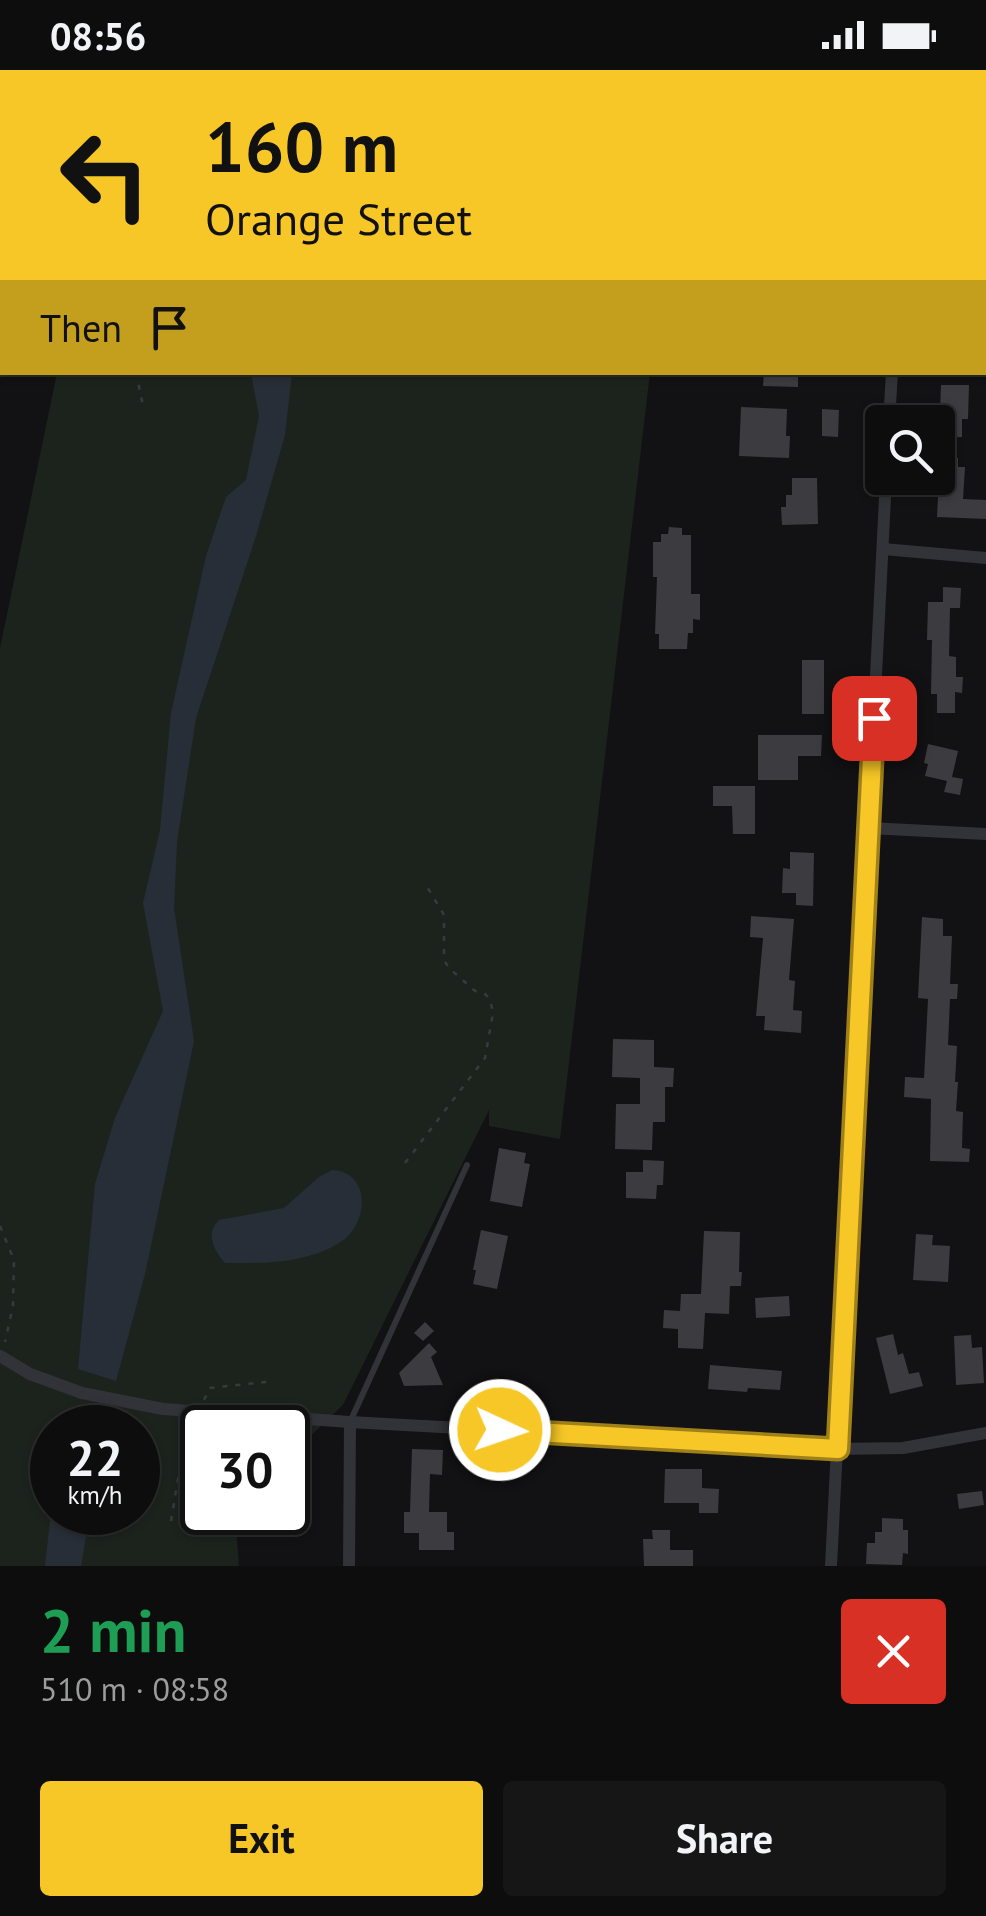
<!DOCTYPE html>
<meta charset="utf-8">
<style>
:root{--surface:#0e0d0e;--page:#171617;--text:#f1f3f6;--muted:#9b9c9e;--line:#2e2d2e;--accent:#f6c726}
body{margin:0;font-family:"PT Sans",sans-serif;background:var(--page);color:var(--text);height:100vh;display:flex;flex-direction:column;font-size:38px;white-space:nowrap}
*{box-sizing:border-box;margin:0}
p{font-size:32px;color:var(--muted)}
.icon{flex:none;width:55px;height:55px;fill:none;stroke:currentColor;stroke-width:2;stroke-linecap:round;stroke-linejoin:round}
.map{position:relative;height:1496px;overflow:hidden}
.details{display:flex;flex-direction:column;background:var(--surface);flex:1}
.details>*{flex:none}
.hud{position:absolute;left:0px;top:0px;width:988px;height:305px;box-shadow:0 2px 8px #0004,0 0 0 2px var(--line);background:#f6c726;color:#111;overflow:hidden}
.controls{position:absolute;left:865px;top:335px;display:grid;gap:20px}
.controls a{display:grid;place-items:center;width:90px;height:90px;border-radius:10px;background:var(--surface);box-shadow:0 2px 8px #0004,0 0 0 2px var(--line);font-size:50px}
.speed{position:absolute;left:30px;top:1335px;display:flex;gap:20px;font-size:50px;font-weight:700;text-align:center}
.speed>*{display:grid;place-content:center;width:130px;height:130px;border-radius:50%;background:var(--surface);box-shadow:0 2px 8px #0004,0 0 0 2px var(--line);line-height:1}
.speed small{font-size:25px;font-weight:400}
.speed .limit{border:5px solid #111;border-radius:15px;background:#fff;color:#111}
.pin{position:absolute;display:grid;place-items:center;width:85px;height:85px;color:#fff;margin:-42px;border-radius:20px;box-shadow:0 5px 15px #0006}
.me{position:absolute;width:110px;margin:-55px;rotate:93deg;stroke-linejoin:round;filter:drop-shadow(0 0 8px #0008)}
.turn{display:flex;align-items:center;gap:35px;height:210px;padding:0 40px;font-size:45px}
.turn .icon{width:130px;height:130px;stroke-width:2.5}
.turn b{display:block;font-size:70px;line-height:85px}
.then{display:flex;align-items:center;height:95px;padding:0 40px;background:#0003;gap:20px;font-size:38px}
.round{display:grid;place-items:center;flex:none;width:105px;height:105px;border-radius:10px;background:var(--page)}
.summary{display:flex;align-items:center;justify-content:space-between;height:170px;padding:0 40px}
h1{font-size:60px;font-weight:800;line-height:75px;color:#1e9e55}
.cta{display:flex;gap:20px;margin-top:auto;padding:20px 40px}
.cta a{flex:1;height:115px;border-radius:10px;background:var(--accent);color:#111;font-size:40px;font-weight:800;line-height:115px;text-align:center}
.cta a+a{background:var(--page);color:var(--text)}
.status{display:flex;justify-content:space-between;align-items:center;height:70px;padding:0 50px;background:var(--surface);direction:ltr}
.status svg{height:28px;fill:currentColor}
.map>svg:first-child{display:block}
.green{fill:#1c231d;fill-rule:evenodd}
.water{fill:#282e37}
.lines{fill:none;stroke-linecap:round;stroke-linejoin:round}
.stream{stroke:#282e37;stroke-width:4}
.building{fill:#3c3b40}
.path{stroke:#383a3f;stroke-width:2.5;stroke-dasharray:5 8;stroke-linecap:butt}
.lane{stroke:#323338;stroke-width:6}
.street{stroke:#323338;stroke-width:12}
.route-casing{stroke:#a08119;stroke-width:25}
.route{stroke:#f6c726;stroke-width:18}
</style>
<div class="status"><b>08:56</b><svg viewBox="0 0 49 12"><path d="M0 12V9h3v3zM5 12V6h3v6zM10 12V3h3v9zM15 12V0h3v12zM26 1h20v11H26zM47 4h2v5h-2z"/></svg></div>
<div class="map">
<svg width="986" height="1496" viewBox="0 0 986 1496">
<rect width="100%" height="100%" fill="#121113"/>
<g class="green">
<rect x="128" y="0" width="555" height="2"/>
<path d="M 57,303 L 650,303 L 560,1069 L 489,1056 L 489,1040 L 343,1335 L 299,1377 L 288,1378 L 288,1358 L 202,1358 L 202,1442 L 235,1443 L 239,1496 L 0,1496 L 0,578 ZM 52,1358 L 138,1358 L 138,1442 L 52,1442 Z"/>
</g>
<g class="water">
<path d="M 251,303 L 292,303 L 285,365 L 256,466 L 196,648 L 177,772 L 174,838 L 194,971 L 145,1204 L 116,1311 L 78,1299 L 95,1114 L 115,1048 L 163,941 L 143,833 L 160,760 L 171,643 L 206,486 L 226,427 L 246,410 L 259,346 Z"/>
<path d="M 332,1100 C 371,1102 369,1152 342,1171 C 308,1194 264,1193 225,1193 C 214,1180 205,1164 219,1150 L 284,1138 L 319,1107 Z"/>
<path d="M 52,1434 L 52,1442 L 90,1443 L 81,1496 L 45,1496 Z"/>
</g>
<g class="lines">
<path class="stream" d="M 100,1358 L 101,1352"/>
</g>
<g class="building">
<path d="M 764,302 L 798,302 L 798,317 L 763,316 Z"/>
<path d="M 941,315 L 969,315 L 968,349 L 962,349 L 962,367 L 939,367 Z"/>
<path d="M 741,337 L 787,339 L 786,366 L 790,366 L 789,388 L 739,386 Z"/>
<path d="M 822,339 L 839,340 L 838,367 L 822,366 Z"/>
<path d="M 940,388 L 958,388 L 958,397 L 965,397 L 963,429 L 986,430 L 986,449 L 937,447 Z"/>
<path d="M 792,408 L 817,408 L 818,454 L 782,455 L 781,437 L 786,437 L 786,425 L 792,425 Z"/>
<path d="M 669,457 L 682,458 L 682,465 L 691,465 L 691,524 L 700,524 L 700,550 L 693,549 L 693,563 L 688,563 L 687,579 L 659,579 L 659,564 L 655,564 L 657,507 L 653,507 L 653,472 L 661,472 L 661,464 L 668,464 Z"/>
<path d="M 943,517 L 961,518 L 960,538 L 950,538 L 949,586 L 956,587 L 956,607 L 963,607 L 962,623 L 955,622 L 955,643 L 937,643 L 937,624 L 931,624 L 932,570 L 927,570 L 928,532 L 943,532 Z"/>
<rect x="802" y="590" width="22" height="54"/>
<path d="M 758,665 L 822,665 L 821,686 L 798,686 L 798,710 L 758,710 Z"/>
<path d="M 928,674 L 958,681 L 952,707 L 963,709 L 960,725 L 944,722 L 947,711 L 925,706 L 928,694 L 924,693 Z"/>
<path d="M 713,716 L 755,716 L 755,764 L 733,764 L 732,736 L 713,736 Z"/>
<path d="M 790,782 L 814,783 L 813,836 L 796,835 L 796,823 L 782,823 L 783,798 L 790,799 Z"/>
<path d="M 751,846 L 794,849 L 789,910 L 795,911 L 793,940 L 802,941 L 801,963 L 764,960 L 765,946 L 756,946 L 763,868 L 750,867 Z"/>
<path d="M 922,847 L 943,849 L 943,866 L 952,866 L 950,914 L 958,914 L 957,929 L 950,929 L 948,975 L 957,976 L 955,1012 L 958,1012 L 956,1041 L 963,1042 L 962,1078 L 970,1079 L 969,1092 L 930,1091 L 931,1029 L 904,1027 L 905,1007 L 924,1008 L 928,929 L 918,928 Z"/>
<path d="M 613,969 L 654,970 L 654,997 L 674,998 L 673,1017 L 665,1017 L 665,1052 L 653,1052 L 652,1080 L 615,1079 L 616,1034 L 640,1034 L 640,1008 L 612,1007 Z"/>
<path d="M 499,1078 L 526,1083 L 524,1093 L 530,1094 L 522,1137 L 490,1131 Z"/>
<path d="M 643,1090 L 664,1091 L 663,1115 L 657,1115 L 656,1129 L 626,1128 L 626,1102 L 643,1102 Z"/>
<path d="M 481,1160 L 508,1166 L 497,1219 L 473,1214 L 476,1200 L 473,1200 Z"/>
<path d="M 704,1161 L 740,1162 L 739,1202 L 742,1202 L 741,1216 L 730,1216 L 729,1244 L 705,1243 L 703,1279 L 678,1278 L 678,1259 L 663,1258 L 664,1240 L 680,1241 L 681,1224 L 701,1224 Z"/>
<path d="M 916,1164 L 933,1165 L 932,1175 L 950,1176 L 948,1212 L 913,1210 Z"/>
<path d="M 789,1226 L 790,1246 L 756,1248 L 755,1228 Z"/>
<path d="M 425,1252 L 434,1261 L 423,1271 L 414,1263 Z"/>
<path d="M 893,1264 L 898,1285 L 903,1283 L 909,1304 L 919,1302 L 923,1316 L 890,1324 L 876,1268 Z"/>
<path d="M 971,1265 L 972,1278 L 982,1277 L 984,1313 L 956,1315 L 954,1266 Z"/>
<path d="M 429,1273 L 437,1282 L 431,1287 L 443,1315 L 404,1316 L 399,1303 Z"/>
<path d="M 710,1295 L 782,1301 L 780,1320 L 748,1318 L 747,1322 L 708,1319 Z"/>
<path d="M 412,1379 L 443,1380 L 442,1405 L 430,1404 L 429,1442 L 447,1442 L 447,1462 L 454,1462 L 454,1480 L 419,1480 L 419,1463 L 404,1463 L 404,1442 L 410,1442 Z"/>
<path d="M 665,1399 L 702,1399 L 702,1418 L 719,1419 L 718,1443 L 699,1443 L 699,1433 L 664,1433 Z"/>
<path d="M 982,1421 L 984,1435 L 959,1439 L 957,1424 Z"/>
<path d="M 882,1448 L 903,1449 L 903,1460 L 908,1460 L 908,1484 L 903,1483 L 902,1495 L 866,1494 L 867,1473 L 875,1473 L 875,1462 L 882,1462 Z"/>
<path d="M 652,1460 L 670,1460 L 670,1480 L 693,1480 L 693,1496 L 644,1496 L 643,1469 L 653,1469 Z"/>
</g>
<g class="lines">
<g class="path">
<path d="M 451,2 L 452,0"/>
<path d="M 136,302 L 143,336"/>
<path d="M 405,1093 L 485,988 L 493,943 L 490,929 L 484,923 L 475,921 L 449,898 L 444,890 L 444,845 L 426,815"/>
<path d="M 0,1156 L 14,1190 L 13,1236 L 5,1272"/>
<path d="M 204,1330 L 210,1318 L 274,1311"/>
<path d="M 171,1451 L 183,1379 L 189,1360"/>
</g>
<path class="lane" d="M 350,1352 L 467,1095"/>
<g class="street">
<path d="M 920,2 L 920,0"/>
<path d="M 0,17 L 2,8"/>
<path d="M 985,210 L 986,210"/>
<path d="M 889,352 L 892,302"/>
<path d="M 883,479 L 986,488"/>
<path d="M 869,758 L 986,764"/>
<path d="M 0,1286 L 30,1304 L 82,1323 L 163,1339 L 350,1352 L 838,1379 L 903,1378 L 986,1363"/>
<path d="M 349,1496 L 350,1352"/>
<path d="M 831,1496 L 886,408"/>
</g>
</g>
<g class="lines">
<g class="route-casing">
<path id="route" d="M 500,1360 L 838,1379 L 874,648"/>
</g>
<use href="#route" class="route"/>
</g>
</svg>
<div class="controls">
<a><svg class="icon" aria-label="search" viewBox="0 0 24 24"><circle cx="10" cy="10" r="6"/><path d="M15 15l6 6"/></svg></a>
</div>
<div class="speed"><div>22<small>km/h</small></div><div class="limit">30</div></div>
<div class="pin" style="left:874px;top:648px;background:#d93025"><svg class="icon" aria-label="arrive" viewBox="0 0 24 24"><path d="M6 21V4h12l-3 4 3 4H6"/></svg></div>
<svg class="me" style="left:500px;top:1360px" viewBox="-20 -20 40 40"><circle r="17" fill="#f6c726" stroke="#fff" stroke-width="3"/><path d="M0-11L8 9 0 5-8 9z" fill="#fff"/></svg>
<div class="hud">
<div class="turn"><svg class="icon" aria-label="left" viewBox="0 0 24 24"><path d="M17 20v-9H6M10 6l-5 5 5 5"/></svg><div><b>160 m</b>Orange Street</div></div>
<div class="then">Then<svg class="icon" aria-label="arrive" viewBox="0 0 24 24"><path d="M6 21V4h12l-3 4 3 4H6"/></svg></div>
</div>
</div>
<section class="details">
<div class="summary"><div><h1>2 min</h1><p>510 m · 08:58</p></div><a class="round" style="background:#d93025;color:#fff"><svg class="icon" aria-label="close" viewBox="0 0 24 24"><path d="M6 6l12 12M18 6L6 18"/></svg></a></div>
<div class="cta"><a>Exit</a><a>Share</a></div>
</section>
